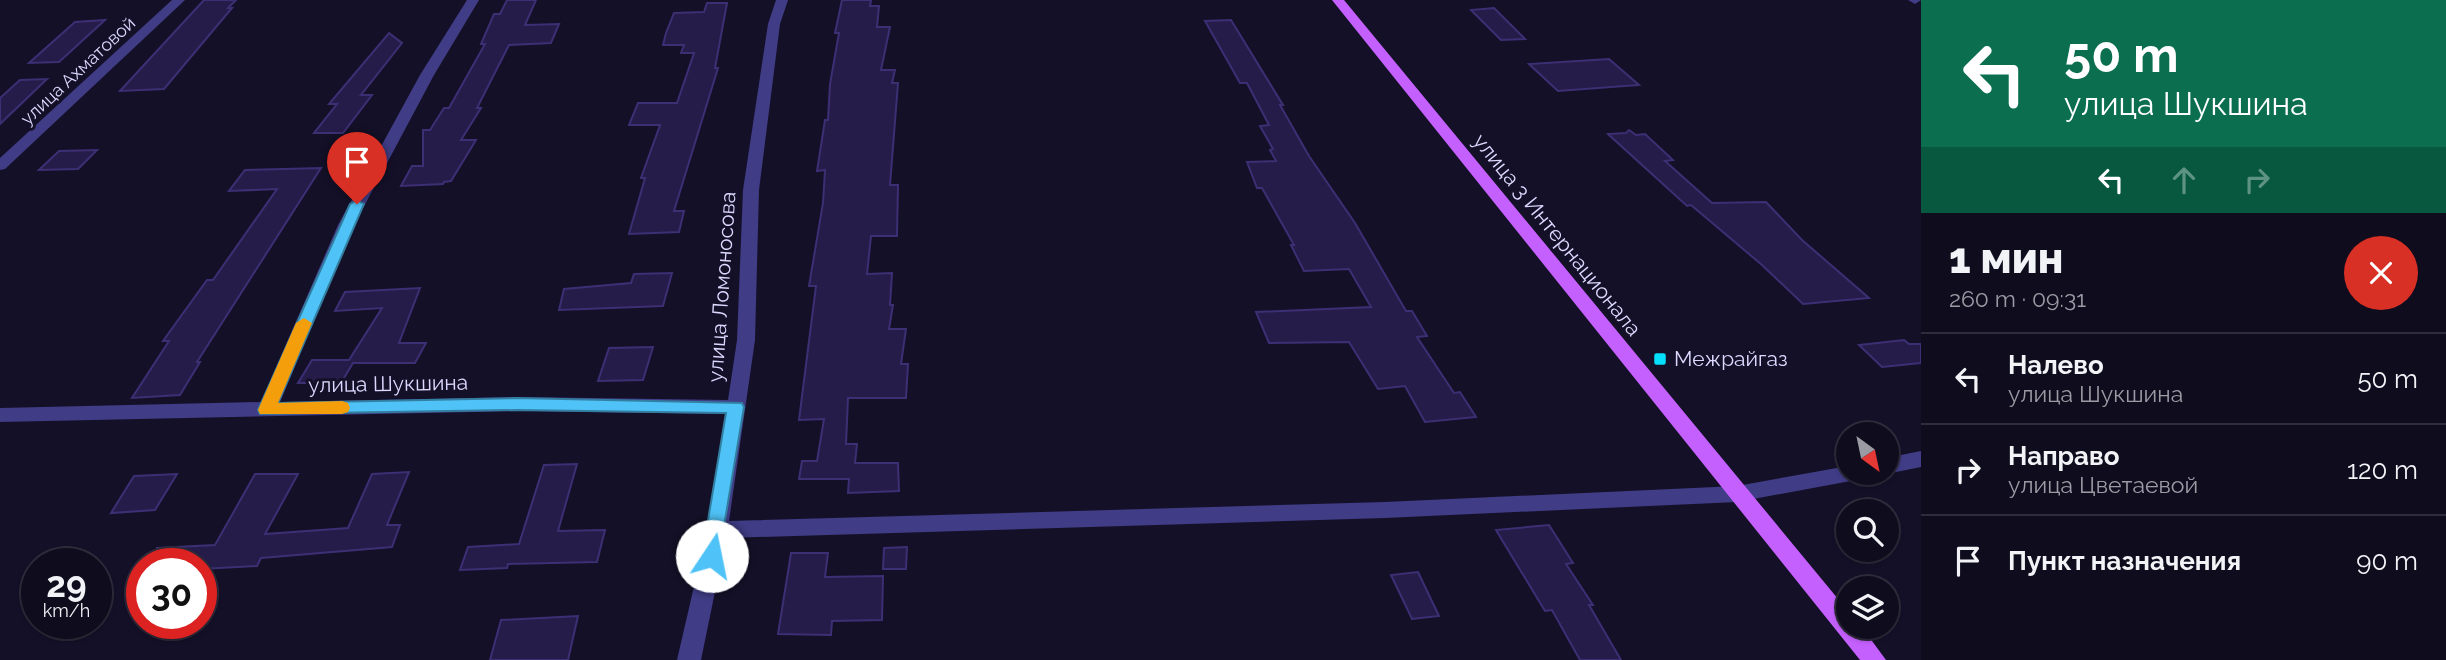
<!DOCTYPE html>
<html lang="ru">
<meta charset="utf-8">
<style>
:root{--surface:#0f0c1e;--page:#181527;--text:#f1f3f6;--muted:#9b9ba4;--line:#2f2c3c}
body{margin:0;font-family:Raleway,sans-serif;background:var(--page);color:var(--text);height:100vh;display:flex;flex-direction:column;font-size:26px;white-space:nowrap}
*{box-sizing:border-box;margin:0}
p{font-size:23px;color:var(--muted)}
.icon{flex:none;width:38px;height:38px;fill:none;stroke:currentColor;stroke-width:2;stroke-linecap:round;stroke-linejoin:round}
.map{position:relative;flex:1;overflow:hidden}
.panel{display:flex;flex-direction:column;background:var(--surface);width:525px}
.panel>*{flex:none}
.banner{background:#0b6e4f;color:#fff;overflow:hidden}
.needle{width:46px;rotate:147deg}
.controls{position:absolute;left:1836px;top:422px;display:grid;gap:14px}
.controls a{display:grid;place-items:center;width:63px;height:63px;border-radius:50%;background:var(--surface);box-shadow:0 2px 5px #0004,0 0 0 2px var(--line);font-size:35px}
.speed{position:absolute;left:21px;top:548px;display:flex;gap:14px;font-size:35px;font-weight:700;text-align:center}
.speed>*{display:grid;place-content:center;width:91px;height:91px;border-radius:50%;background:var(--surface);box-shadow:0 2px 5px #0004,0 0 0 2px var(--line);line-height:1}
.speed small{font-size:18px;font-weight:400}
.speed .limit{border:10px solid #d22;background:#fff;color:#111}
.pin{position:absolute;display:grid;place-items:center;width:60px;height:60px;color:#fff;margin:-72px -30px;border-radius:50% 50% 50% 0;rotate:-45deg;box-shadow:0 0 7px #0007}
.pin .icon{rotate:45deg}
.me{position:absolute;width:77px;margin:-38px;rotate:11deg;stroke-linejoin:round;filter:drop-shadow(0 0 5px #0008)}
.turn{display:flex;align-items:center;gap:24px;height:147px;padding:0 28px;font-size:32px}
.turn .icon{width:91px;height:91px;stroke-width:2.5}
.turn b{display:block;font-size:49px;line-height:60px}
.lanes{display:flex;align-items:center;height:66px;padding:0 28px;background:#0003;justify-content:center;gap:35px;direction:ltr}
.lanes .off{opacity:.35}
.round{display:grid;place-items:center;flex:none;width:74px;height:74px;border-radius:37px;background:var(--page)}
.summary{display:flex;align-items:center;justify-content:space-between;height:119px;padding:0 28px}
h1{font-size:42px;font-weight:800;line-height:52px}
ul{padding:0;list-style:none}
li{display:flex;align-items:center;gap:21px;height:91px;padding:0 28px;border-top:2px solid var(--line)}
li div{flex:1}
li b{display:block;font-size:26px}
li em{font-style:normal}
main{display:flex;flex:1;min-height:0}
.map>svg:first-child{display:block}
.building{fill:#261c49;stroke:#3d2f74;stroke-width:2}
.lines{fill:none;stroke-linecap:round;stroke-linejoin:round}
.minor{fill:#403c86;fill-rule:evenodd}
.primary{fill:#c460fd;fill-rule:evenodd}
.route{fill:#4fc3f7;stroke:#337fa1;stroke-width:2}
.slow{fill:#f59e0b}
.poi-dot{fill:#06e0fc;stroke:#141028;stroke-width:2.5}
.labels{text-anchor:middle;stroke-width:6;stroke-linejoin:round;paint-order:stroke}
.far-street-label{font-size:18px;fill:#dcd8fe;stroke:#141028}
.street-label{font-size:21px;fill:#dcd8fe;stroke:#141028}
.poi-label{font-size:21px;fill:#dcd8fe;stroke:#141028;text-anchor:start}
</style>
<main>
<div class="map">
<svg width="1921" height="660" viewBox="0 0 1921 660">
<rect width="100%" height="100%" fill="#141028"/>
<g class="building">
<path d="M 204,0 L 236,0 L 228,8 L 232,8 L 164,89 L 120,91 Z"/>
<path d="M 507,0 L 536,0 L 525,25 L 559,24 L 551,43 L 509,45 L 477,108 L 481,108 L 461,140 L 476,140 L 451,181 L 444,182 L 443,184 L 401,186 L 412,166 L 423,166 L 423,130 L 430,130 L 444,108 L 449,108 L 485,44 L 481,44 L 494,14 L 500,14 Z"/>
<path d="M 842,0 L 871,0 L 870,6 L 879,6 L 877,27 L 890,27 L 881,70 L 895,70 L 892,83 L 898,83 L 890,185 L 898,185 L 897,236 L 871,236 L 867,274 L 892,273 L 890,305 L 893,305 L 889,329 L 906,329 L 901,364 L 908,364 L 906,398 L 848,398 L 846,444 L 857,444 L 855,463 L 898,463 L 899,491 L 848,493 L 849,479 L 799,479 L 802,461 L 817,461 L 824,419 L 799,420 L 816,286 L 809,286 L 823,203 L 825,170 L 817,171 L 825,120 L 828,120 L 830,84 L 839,33 L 835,33 Z"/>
<path d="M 707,3 L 727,3 L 715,68 L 718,68 L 674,211 L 684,211 L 679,232 L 629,234 L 645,178 L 641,178 L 660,125 L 629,125 L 638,103 L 677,103 L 694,53 L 681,53 L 684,45 L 663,45 L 666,33 L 674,13 L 704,12 Z"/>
<path d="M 1494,8 L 1525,39 L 1501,40 L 1471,10 Z"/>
<path d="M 105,20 L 59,62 L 29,63 L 75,22 Z"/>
<path d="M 1231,20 L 1283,105 L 1280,105 L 1309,156 L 1355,223 L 1406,311 L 1412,311 L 1427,336 L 1417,337 L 1454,393 L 1460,392 L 1476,417 L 1425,422 L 1405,386 L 1378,389 L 1349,342 L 1269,343 L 1256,312 L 1371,307 L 1349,269 L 1304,271 L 1291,245 L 1294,245 L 1262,188 L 1257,188 L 1247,162 L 1276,161 L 1270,150 L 1273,149 L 1260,126 L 1269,125 L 1247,83 L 1240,83 L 1205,21 Z"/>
<path d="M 389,33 L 402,43 L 361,95 L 372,95 L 343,133 L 314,133 L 337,104 L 329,104 Z"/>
<path d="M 1609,59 L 1639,85 L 1558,91 L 1529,64 Z"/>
<path d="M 47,79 L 0,124 L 0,98 L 20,80 Z"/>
<path d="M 1629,130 L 1636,135 L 1645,134 L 1673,160 L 1665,161 L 1712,203 L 1766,202 L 1802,240 L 1869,298 L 1803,304 L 1762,265 L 1691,205 L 1687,206 L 1608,134 L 1626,133 Z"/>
<path d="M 97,150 L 78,169 L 39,170 L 59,151 Z"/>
<path d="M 321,168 L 197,362 L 200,362 L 180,395 L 132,398 L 169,341 L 163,341 L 207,280 L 213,280 L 277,189 L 229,191 L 245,170 Z"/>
<path d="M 672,273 L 663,306 L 559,310 L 564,289 L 631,283 L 634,274 Z"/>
<path d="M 420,288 L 399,343 L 426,343 L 415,363 L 353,363 L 341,383 L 298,383 L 312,360 L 349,360 L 382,308 L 335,311 L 345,292 Z"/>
<path d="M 1904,340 L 1909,344 L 1921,344 L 1921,363 L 1882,367 L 1859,345 Z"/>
<path d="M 653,347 L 643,380 L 598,381 L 609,348 Z"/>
<path d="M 577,464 L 558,531 L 605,530 L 597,562 L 508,564 L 507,568 L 460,570 L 468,547 L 519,544 L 544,465 Z"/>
<path d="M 409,472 L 387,525 L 400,525 L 392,547 L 261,558 L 257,566 L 201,569 L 201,564 L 157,564 L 157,548 L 215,545 L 255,474 L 298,474 L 265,534 L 348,528 L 372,474 Z"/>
<path d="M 177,474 L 155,510 L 111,513 L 134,476 Z"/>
<path d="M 1549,525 L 1573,563 L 1566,564 L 1593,605 L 1589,605 L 1621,660 L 1580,660 L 1552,610 L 1545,611 L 1496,530 Z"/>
<path d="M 907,547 L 906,569 L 883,569 L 884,548 Z"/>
<path d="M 791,553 L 828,553 L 825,577 L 883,576 L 882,620 L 832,621 L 831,635 L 778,634 Z"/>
<path d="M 1418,572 L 1439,616 L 1412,619 L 1391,575 Z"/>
<path d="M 578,616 L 568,660 L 490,660 L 501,620 Z"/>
</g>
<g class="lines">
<g class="minor">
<path d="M 172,0 L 185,0 L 5,169 L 0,170 L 0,158 Z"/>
<path d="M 467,0 L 479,0 L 434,75 L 354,225 L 280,402 L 517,397 L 728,400 L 737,340 L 743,190 L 768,24 L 776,0 L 788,0 L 780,24 L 759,190 L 755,340 L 729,521 L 1385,502 L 1737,486 L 1848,466 L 1848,472 L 1866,472 L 1863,478 L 1856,480 L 1737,502 L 1385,518 L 726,538 L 701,660 L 677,660 L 707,530 L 725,414 L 517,411 L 0,422 L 0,408 L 261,402 L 338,225 L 420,75 Z"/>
<path d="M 1908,0 L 1921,0 L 1915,4 Z"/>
<path d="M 1921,451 L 1921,467 L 1886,474 L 1882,472 L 1886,472 L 1886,458 Z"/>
</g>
<path class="primary" d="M 1332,0 L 1344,0 L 1848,611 L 1848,626 L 1861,626 L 1886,660 L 1860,660 Z"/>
</g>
<path class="route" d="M 357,200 L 364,204 L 278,403 L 517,398 L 742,403 L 744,407 L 718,562 L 712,564 L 705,562 L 702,556 L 726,413 L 517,410 L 260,414 L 258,410 L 350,204 Z"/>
<path class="slow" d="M 304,318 L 312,323 L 278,403 L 342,401 L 348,403 L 350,408 L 348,412 L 342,414 L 260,414 L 258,410 L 296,323 Z"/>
<rect class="poi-dot" x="1653" y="352" width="14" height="14" rx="3.5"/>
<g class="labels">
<g class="far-street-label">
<text transform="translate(78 71) rotate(-43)" y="6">улица Ахматовой</text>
</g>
<g class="street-label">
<text transform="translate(1557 235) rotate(51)" y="7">улица 3 Интернационала</text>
<text transform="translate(722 287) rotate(-86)" y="7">улица Ломоносова</text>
<text transform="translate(388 384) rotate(-1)" y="7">улица Шукшина</text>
</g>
<g class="poi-label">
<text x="1674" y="366">Межрайгаз</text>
</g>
</g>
</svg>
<div class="controls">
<a><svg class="needle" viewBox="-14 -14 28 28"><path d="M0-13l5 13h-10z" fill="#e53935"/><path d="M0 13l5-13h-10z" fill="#9b9ba4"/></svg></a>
<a><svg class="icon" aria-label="search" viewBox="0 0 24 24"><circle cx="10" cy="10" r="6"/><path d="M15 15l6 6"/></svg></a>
<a><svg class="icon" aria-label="layers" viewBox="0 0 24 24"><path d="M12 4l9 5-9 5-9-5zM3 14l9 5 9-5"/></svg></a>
</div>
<div class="speed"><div>29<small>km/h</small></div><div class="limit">30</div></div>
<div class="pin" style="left:357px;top:204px;background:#d93025"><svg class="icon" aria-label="arrive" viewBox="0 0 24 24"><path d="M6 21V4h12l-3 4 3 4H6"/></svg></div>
<svg class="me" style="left:712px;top:556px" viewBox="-20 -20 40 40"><circle r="19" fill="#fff"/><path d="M0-13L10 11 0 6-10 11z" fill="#4fc3f7"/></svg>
</div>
<section class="panel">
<div class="banner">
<div class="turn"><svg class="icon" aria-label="left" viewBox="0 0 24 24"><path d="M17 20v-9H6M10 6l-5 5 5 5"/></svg><div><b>50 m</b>улица Шукшина</div></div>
<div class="lanes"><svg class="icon" aria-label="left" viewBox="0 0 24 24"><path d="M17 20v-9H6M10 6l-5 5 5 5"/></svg><svg class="icon off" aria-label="ahead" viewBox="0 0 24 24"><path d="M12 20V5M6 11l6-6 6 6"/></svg><svg class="icon off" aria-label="right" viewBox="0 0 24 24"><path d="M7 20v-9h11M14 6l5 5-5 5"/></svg></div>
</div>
<div class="summary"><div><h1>1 мин</h1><p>260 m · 09:31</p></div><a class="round" style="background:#d93025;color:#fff"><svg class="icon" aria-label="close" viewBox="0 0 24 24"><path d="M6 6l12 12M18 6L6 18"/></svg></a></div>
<ul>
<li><svg class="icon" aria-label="left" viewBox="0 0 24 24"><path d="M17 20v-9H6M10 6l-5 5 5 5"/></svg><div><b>Налево</b><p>улица Шукшина</p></div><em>50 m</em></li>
<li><svg class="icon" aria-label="right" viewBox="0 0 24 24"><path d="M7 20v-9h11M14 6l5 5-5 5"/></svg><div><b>Направо</b><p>улица Цветаевой</p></div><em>120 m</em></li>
<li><svg class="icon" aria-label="arrive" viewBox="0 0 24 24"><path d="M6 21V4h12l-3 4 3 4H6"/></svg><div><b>Пункт назначения</b></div><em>90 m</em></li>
</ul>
</section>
</main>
